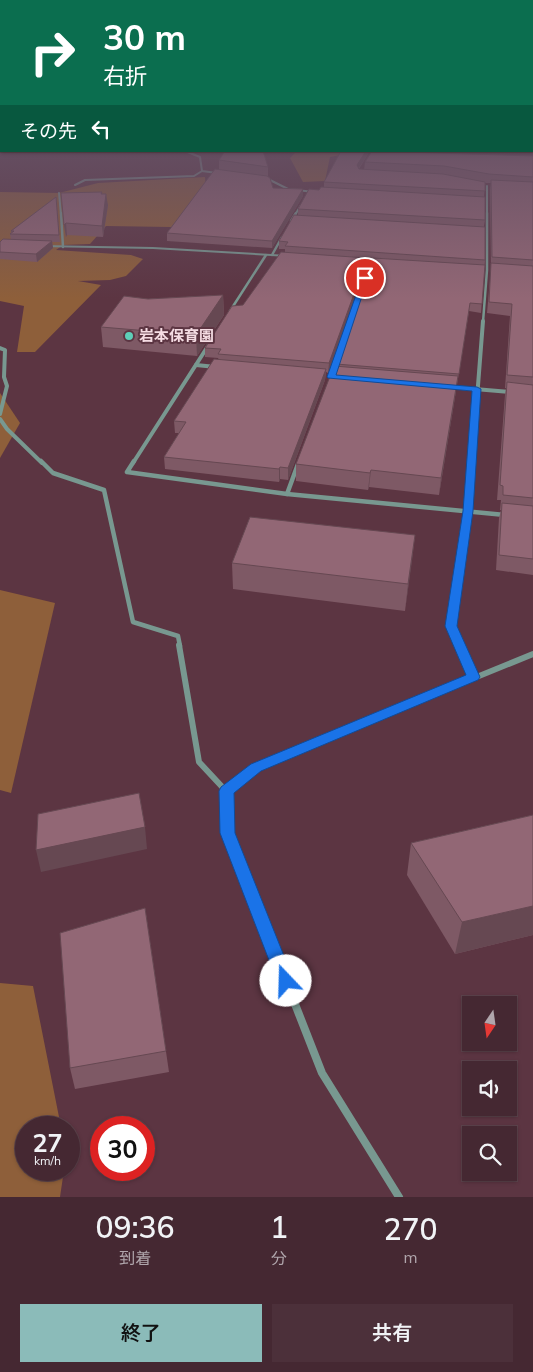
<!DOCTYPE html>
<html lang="ja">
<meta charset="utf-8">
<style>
:root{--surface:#452832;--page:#4c303a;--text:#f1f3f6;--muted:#b0a6ac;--line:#5d444d;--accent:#8bbbb9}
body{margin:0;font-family:Mulish,"Noto Sans JP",sans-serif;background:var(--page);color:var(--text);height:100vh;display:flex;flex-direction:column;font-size:19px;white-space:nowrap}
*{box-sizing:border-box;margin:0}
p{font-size:16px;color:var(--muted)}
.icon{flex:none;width:28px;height:28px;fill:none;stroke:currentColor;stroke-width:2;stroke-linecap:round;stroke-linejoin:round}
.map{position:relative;height:1197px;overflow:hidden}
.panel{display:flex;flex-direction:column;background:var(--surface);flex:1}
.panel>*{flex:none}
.guide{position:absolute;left:0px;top:0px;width:534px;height:152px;box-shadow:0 1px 4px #0004,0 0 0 1px var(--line);background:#0b6e4f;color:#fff;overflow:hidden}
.needle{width:32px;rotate:193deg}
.fabs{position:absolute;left:462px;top:996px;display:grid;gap:10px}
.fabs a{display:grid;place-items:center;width:55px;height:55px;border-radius:0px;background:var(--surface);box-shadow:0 1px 4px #0004,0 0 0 1px var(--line);font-size:25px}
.speed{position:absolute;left:15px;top:1116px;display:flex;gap:10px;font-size:25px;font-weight:700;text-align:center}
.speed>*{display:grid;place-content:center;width:65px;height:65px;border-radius:50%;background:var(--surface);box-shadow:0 1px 4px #0004,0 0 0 1px var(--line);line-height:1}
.speed small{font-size:12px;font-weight:400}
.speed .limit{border:8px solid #d22;background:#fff;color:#111}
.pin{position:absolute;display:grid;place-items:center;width:42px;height:42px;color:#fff;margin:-21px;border:2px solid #fff;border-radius:50%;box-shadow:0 1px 5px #0007}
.me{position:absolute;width:55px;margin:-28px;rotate:339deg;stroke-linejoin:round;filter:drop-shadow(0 0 4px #0008)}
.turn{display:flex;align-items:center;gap:18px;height:105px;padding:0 20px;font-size:22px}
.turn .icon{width:65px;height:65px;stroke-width:2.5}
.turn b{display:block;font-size:35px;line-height:42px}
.then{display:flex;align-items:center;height:48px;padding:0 20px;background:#0003;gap:10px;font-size:19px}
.eta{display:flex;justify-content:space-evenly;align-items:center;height:85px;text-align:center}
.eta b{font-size:30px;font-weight:600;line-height:35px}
.primary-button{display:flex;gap:10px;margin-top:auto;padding:10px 20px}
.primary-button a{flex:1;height:58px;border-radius:0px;background:var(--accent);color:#111;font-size:20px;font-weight:600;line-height:58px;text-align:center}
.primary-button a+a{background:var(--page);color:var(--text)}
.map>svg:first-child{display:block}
.green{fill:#8e5f3a}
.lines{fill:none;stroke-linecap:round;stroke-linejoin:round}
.minor-far5{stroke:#789890;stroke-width:2}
.minor-far4{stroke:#789890;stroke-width:2.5}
.minor-far3{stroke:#789890;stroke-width:4}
.minor-far2{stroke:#789890;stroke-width:4.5}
.minor-far1{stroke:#789890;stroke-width:6}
.minor{stroke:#789890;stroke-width:8}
.tertiary{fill:#789890;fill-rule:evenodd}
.wall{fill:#7e5965}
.shaded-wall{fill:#664852}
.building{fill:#926775;stroke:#664852}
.route{fill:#1a73e8;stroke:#114b97}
.poi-dot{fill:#5eceb8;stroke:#5c3542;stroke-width:2}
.labels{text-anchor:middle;stroke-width:4;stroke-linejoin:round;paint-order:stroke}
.far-poi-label{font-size:15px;font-weight:bold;fill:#f5dce3;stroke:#5c3542;text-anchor:start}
</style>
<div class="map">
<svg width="533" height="1197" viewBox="0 0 533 1197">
<rect width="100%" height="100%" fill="#5c3542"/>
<g class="green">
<path d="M 297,151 L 362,151 L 330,157 L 325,181 L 303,182 L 290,158 Z"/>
<path d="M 205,177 L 206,190 L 234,228 L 106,226 L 90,244 L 63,245 L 56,250 L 131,255 L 143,259 L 126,276 L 110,280 L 78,281 L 101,285 L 35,352 L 17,352 L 24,306 L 0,301 L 0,192 L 59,193 L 98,183 Z"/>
<path d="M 0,393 L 20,423 L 0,458 Z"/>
<path d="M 0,590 L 55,603 L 11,793 L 0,790 Z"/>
<path d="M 0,983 L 33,986 L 61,1127 L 26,1128 L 26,1170 L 64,1170 L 60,1197 L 0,1197 Z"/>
</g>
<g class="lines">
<g class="minor-far5">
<path d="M 185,151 L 200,157 L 202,171 L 217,173"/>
<path d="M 266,178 L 288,189 L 314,192"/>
<path d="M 75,185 L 85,180 L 194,176 L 202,171"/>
<path d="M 487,186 L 487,215"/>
<path d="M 59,193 L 61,215"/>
<path d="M 295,215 L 301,205"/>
</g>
<g class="minor-far4">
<path d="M 61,213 L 63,247"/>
<path d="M 291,221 L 296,213"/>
<path d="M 272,255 L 282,237"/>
<path d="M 230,311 L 266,255"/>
<path d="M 350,322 L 371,262"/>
<path d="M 483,322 L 487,270 L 487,213"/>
</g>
<g class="minor-far3">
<path d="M 0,348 L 5,350 L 4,377 L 7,386 L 0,414"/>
<path d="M 196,365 L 216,367"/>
<path d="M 333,371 L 350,321"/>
<path d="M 451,387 L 510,392"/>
<path d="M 0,419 L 7,429 L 42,463"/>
<path d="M 133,463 L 208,346"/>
<path d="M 472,463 L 483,321"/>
</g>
<g class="minor-far2">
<path d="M 41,461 L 53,473 L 104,490 L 133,622 L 178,636 L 180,646"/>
<path d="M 134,461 L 127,472 L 287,494 L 505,515"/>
<path d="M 287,494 L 298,464"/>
<path d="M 460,646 L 451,626 L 468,511 L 472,461"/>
</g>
<g class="minor-far1">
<path d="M 179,645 L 199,762 L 226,791"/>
<path d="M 459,645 L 473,677"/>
<path d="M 248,885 L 228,833 L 226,791 L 256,767 L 533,654"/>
</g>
<path class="minor" d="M 248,884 L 322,1073 L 399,1197"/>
<path class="tertiary" d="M 42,245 L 153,247 L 288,255 L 290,256 L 288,257 L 153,249 L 40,247 L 40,246 Z"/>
</g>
<g class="wall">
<path d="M 368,154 L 359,169 L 364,170 L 365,162 L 533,156 L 533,575 L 496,570 L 499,518 L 501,510 L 500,510 L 501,500 L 497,500 L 505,395 L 506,388 L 505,388 L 510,316 L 487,313 L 491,268 L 490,189 L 491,183 L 485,183 L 484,197 L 485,220 L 484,226 L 485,260 L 481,313 L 469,311 L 439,495 L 369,487 L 368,490 L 296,481 L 296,464 L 336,366 L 373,260 L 367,260 L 366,265 L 328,373 L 326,372 L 325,380 L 288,480 L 280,479 L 279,482 L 165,469 L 164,457 L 179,433 L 175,433 L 174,421 L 219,360 L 218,358 L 205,357 L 205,348 L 243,305 L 285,252 L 285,249 L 279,249 L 279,241 L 298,215 L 298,209 L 319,190 L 324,187 L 324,182 Z"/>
<path d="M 219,160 L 268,167 L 268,177 L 273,188 L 303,189 L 303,196 L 272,248 L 167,241 L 167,233 L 219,169 Z"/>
<path d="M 102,192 L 102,194 L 108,205 L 103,237 L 67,235 L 66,237 L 64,225 Z"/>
<path d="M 56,197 L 60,242 L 52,242 L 53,248 L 37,262 L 0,259 L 0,242 L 11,240 L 10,234 L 11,233 L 11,231 Z"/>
<path d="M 223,295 L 224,315 L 197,356 L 103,347 L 101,327 L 148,299 Z"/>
<path d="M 415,535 L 405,611 L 233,589 L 232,563 Z"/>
<path d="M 533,815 L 533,935 L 455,954 L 407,875 L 411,843 Z"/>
<path d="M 145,908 L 169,1072 L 75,1089 L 70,1068 Z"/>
</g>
<g class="shaded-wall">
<path d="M 366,151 L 368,151 L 368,154 L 356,172 L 357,165 Z"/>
<path d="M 303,189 L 303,196 L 272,248 L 272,241 Z"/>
<path d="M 106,194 L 108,205 L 103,237 L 102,226 Z"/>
<path d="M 66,223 L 67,235 L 66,237 L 64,225 Z"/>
<path d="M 52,241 L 53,248 L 37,262 L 36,254 Z"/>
<path d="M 367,258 L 366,265 L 328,373 L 329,363 Z"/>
<path d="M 223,295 L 224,315 L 197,356 L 196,335 Z"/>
<path d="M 326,369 L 325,380 L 288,480 L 288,468 Z"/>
<path d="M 458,376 L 456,391 L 439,495 L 441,478 Z"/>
<path d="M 280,467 L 280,479 L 279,482 L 279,469 Z"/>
<path d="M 371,470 L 369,487 L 368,490 L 370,473 Z"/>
<path d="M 415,535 L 412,561 L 405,611 L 408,584 Z"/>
<path d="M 145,827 L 147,849 L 41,872 L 36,850 Z"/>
<path d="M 533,906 L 533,935 L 455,954 L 462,922 Z"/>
</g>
<g class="building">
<path d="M 225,151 L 263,151 L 268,167 L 219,160 Z"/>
<path d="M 341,151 L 366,151 L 357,165 L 359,169 L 443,174 L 485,182 L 485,191 L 324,182 Z"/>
<path d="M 372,151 L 533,156 L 533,177 L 489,174 L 444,166 L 365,162 Z"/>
<path d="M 215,169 L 267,176 L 270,178 L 273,188 L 303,189 L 272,241 L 167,233 Z"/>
<path d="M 491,180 L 533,182 L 533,260 L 492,257 Z"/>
<path d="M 321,187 L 485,197 L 485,220 L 298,209 L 309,189 L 319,190 Z"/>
<path d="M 102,192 L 101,194 L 106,194 L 102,226 L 66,223 L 64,225 L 61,193 Z"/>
<path d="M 56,197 L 59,235 L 10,234 L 14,231 L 11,231 Z"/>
<path d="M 294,215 L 485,227 L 485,260 L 285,246 L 288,242 L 279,241 Z"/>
<path d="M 3,239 L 52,241 L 36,254 L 0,252 L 0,242 Z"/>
<path d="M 281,252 L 367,258 L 329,363 L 218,354 L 221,349 L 205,348 L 232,306 L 243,305 Z"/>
<path d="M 373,258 L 485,265 L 482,304 L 470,303 L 459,374 L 336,364 Z"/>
<path d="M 491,263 L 533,266 L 533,377 L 507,375 L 512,304 L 489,302 Z"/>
<path d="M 223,295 L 196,335 L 101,327 L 124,296 L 148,299 Z"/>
<path d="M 214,359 L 326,369 L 288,468 L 280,467 L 279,469 L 164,457 L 186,422 L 174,421 Z"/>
<path d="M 334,366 L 458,376 L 441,478 L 371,470 L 370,473 L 296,464 Z"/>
<path d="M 507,382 L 533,385 L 533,498 L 503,495 L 503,486 L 500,485 Z"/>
<path d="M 502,503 L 533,506 L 533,559 L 499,555 Z"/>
<path d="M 250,517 L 415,535 L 408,584 L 232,563 Z"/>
<path d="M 139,793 L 145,827 L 36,850 L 38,814 Z"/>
<path d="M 533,815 L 533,906 L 462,922 L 411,843 Z"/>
<path d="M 145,908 L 166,1051 L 70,1068 L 60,933 Z"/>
</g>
<linearGradient id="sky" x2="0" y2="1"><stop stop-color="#331d24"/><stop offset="0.44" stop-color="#665165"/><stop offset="1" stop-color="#665165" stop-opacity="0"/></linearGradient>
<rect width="533" height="299" fill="url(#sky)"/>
<path class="route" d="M 365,276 L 368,278 L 336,375 L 477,387 L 481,389 L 473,511 L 457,626 L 480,677 L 478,680 L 261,771 L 234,793 L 235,833 L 294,981 L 292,986 L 286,989 L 279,986 L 277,981 L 220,833 L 219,791 L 221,787 L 251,764 L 466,675 L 445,626 L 463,511 L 472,391 L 328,378 L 327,377 L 362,278 Z"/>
<circle class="poi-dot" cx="129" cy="336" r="5"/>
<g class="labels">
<g class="far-poi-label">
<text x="139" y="341">岩本保育園</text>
</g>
</g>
</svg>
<div class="fabs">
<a><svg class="needle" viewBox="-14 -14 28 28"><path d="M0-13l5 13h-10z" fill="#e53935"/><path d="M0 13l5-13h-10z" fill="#b0a6ac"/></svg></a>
<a><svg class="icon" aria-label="sound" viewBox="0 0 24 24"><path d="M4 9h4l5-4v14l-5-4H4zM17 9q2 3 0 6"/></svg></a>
<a><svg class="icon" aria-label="search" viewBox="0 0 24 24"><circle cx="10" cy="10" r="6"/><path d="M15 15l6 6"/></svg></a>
</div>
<div class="speed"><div>27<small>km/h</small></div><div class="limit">30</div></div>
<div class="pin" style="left:365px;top:278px;background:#d93025"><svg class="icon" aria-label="arrive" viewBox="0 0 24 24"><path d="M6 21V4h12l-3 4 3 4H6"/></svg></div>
<svg class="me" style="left:286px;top:981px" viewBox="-20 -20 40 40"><circle r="19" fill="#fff"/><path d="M0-13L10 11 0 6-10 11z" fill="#1a73e8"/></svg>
<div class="guide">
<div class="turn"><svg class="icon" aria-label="right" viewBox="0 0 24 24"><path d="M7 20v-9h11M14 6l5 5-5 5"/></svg><div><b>30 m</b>右折</div></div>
<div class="then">その先<svg class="icon" aria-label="left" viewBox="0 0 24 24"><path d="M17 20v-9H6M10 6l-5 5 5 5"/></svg></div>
</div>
</div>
<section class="panel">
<div class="eta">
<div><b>09:36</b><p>到着</p></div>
<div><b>1</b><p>分</p></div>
<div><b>270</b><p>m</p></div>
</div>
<div class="primary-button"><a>終了</a><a>共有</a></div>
</section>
